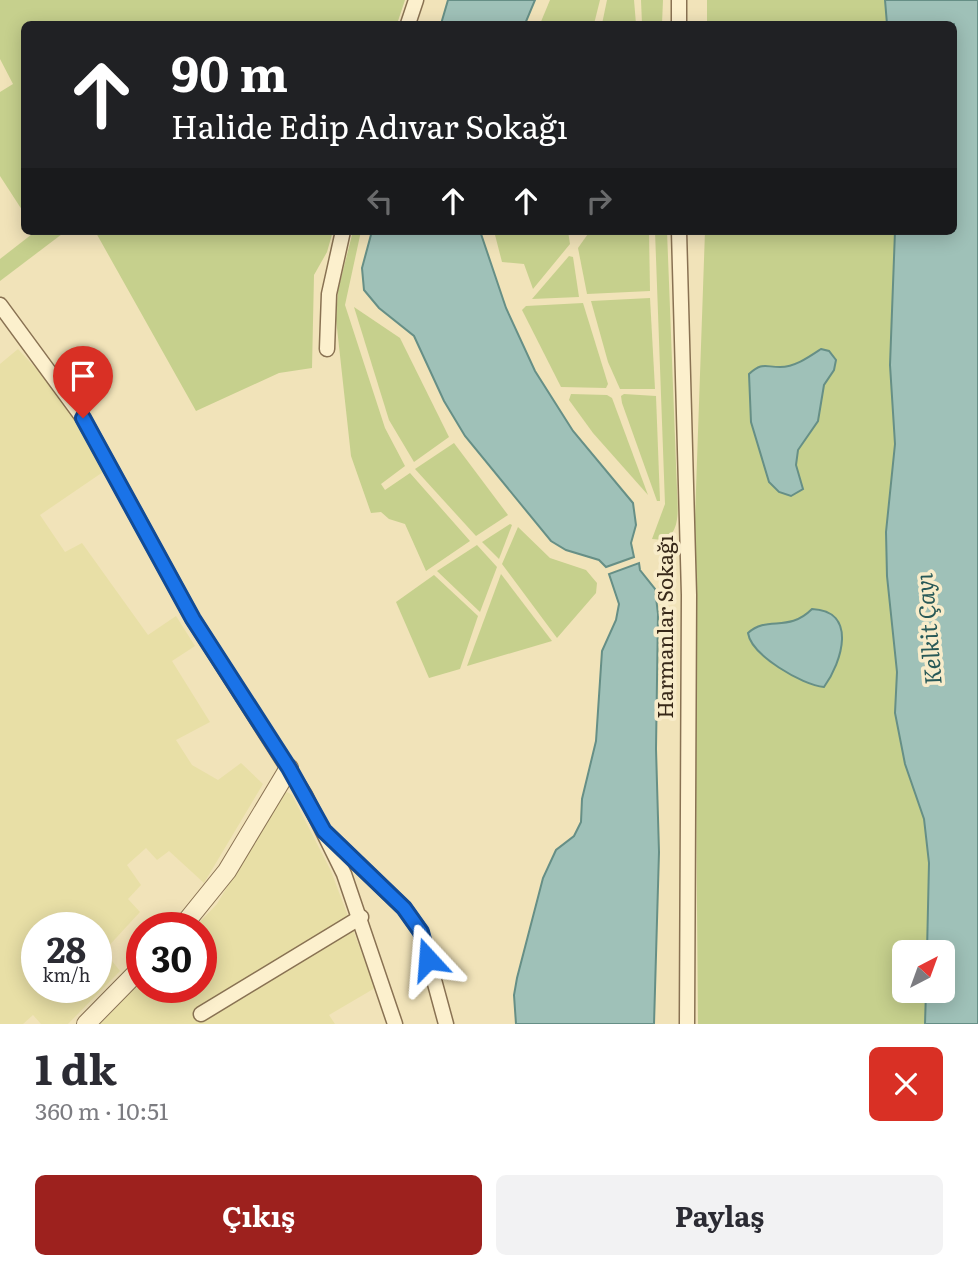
<!DOCTYPE html>
<html lang="tr">
<meta charset="utf-8">
<style>
:root{--surface:#fff;--page:#f2f2f3;--text:#2b2b33;--muted:#7c7c81;--accent:#9d211e}
body{margin:0;font-family:Literata,serif;background:var(--page);color:var(--text);height:100vh;display:flex;flex-direction:column;font-size:26px;white-space:nowrap}
*{box-sizing:border-box;margin:0}
p{font-size:23px;color:var(--muted)}
.icon{flex:none;width:38px;height:38px;fill:none;stroke:currentColor;stroke-width:2;stroke-linecap:round;stroke-linejoin:round}
.map{position:relative;height:1024px;overflow:hidden}
.drawer{display:flex;flex-direction:column;background:var(--surface);flex:1}
.drawer>*{flex:none}
.top-card{position:absolute;left:21px;top:21px;width:936px;height:214px;border-radius:10px;box-shadow:0 4px 18px #0003;background:#202124;color:#fff;overflow:hidden}
.needle{width:46px;rotate:41deg}
.controls{position:absolute;left:892px;top:940px;display:grid;gap:14px}
.controls a{display:grid;place-items:center;width:63px;height:63px;border-radius:10px;background:var(--surface);box-shadow:0 4px 18px #0003;font-size:35px}
.speed{position:absolute;left:21px;top:912px;display:flex;gap:14px;font-size:35px;font-weight:700;text-align:center}
.speed>*{display:grid;place-content:center;width:91px;height:91px;border-radius:50%;background:var(--surface);box-shadow:0 4px 18px #0003;line-height:1}
.speed small{font-size:18px;font-weight:400}
.speed .limit{border:10px solid #d22;background:#fff;color:#111}
.pin{position:absolute;display:grid;place-items:center;width:60px;height:60px;color:#fff;margin:-72px -30px;border-radius:50% 50% 50% 0;rotate:-45deg;box-shadow:0 0 7px #0007}
.pin .icon{rotate:45deg}
.me{position:absolute;width:77px;margin:-38px;rotate:341deg;stroke-linejoin:round;filter:drop-shadow(0 0 5px #0008)}
.turn{display:flex;align-items:center;gap:24px;height:147px;padding:0 35px;font-size:32px}
.turn .icon{width:91px;height:91px;stroke-width:2.5}
.turn b{display:block;font-size:49px;line-height:60px}
.lanes{display:flex;align-items:center;height:66px;padding:0 35px;background:#0003;justify-content:center;gap:35px;direction:ltr}
.lanes .off{opacity:.35}
.round{display:grid;place-items:center;flex:none;width:74px;height:74px;border-radius:10px;background:var(--page)}
.headline{display:flex;align-items:center;justify-content:space-between;height:119px;padding:0 35px}
h1{font-size:42px;font-weight:700;line-height:52px}
.cta{display:flex;gap:14px;margin-top:auto;padding:14px 35px}
.cta a{flex:1;height:80px;border-radius:10px;background:var(--accent);color:#fff;font-size:28px;font-weight:700;line-height:80px;text-align:center}
.cta a+a{background:var(--page);color:var(--text)}
.map>svg:first-child{display:block}
.farmland{fill:#e8dfa6;fill-rule:evenodd}
.green{fill:#c6d08d}
.water{fill:#9fc1b8;stroke:#668f86;stroke-width:2}
.lines{fill:none;stroke-linecap:round;stroke-linejoin:round}
.minor-casing{stroke:#897253;stroke-width:17}
.tertiary-casing{stroke:#897253;stroke-width:20}
.minor{stroke:#fcf0cd;stroke-width:14}
.tertiary{stroke:#fcf0cd;stroke-width:18}
.route-casing{stroke:#114b97;stroke-width:18}
.route{stroke:#1a73e8;stroke-width:12}
.labels{text-anchor:middle;stroke-width:7;stroke-linejoin:round;paint-order:stroke}
.street-label{font-size:21px;fill:#372819;stroke:#f8ecca}
.water-label{font-size:23px;font-style:italic;fill:#275857;stroke:#f8ecca}
</style>
<div class="map">
<svg width="978" height="1024" viewBox="0 0 978 1024">
<rect width="100%" height="100%" fill="#f1e3b9"/>
<g class="farmland">
<path d="M 18,349 L 44,377 L 77,423 L 103,472 L 40,515 L 65,552 L 82,543 L 148,635 L 176,616 L 195,646 L 172,661 L 210,722 L 176,740 L 192,765 L 218,780 L 241,763 L 263,784 L 204,883 L 169,851 L 157,860 L 146,848 L 127,865 L 141,885 L 128,899 L 140,912 L 104,951 L 120,971 L 68,1024 L 41,1024 L 33,1015 L 23,1024 L 0,1024 L 0,364 ZM 37,928 L 96,928 L 96,987 L 37,987 Z"/>
<path d="M 287,792 L 292,795 L 331,871 L 375,988 L 329,1015 L 335,1024 L 100,1024 L 142,981 L 142,987 L 201,987 L 201,928 L 195,927 L 217,904 L 281,796 Z"/>
</g>
<g class="green">
<path d="M 0,0 L 405,0 L 397,24 L 24,24 L 24,213 L 0,176 L 0,92 L 13,84 L 0,59 Z"/>
<path d="M 550,0 L 600,0 L 594,24 L 540,24 Z"/>
<path d="M 607,0 L 634,0 L 636,24 L 602,24 Z"/>
<path d="M 641,0 L 663,0 L 662,24 L 642,24 Z"/>
<path d="M 707,0 L 885,0 L 887,24 L 707,24 Z"/>
<path d="M 36,231 L 66,231 L 0,281 L 0,259 Z"/>
<path d="M 95,231 L 333,231 L 327,252 L 314,275 L 312,368 L 279,373 L 196,411 Z"/>
<path d="M 353,231 L 361,231 L 345,305 L 385,428 L 405,466 L 381,484 L 385,490 L 410,473 L 470,541 L 426,571 L 405,524 L 389,519 L 381,512 L 371,513 L 351,456 L 336,319 L 338,290 Z"/>
<path d="M 494,231 L 568,231 L 570,244 L 533,289 L 524,264 L 502,262 Z"/>
<path d="M 590,231 L 649,231 L 650,291 L 587,294 L 578,248 Z"/>
<path d="M 655,231 L 667,231 L 677,490 C 678,510 682,544 652,539 L 665,504 Z"/>
<path d="M 705,231 L 895,231 L 890,365 L 895,444 L 886,532 L 887,576 L 897,672 L 895,713 L 905,764 L 924,819 L 929,863 L 927,952 L 905,952 L 905,990 L 926,991 L 925,1024 L 698,1024 L 694,547 Z"/>
<path d="M 569,256 L 573,257 L 579,297 L 532,299 Z"/>
<path d="M 650,298 L 655,389 L 620,389 L 608,362 L 591,301 Z"/>
<path d="M 583,303 L 608,384 L 606,388 L 561,387 L 522,310 L 526,306 Z"/>
<path d="M 354,307 L 400,338 L 449,437 L 414,462 L 389,420 Z"/>
<path d="M 571,394 L 607,395 L 612,398 L 648,495 L 593,433 L 569,400 Z"/>
<path d="M 624,394 L 656,396 L 660,501 L 657,501 L 622,403 L 621,396 Z"/>
<path d="M 454,443 L 508,515 L 476,536 L 415,469 Z"/>
<path d="M 510,524 L 512,525 L 499,559 L 482,542 Z"/>
<path d="M 518,527 L 550,558 L 586,570 L 597,583 L 596,593 L 557,638 L 502,564 Z"/>
<path d="M 477,545 L 497,567 L 480,612 L 437,571 Z"/>
<path d="M 501,574 L 552,641 L 467,666 Z"/>
<path d="M 434,575 L 478,616 L 460,669 L 429,678 L 396,602 Z"/>
</g>
<g class="water">
<path d="M 448,0 L 535,0 L 525,24 L 441,24 Z"/>
<path d="M 885,0 L 978,0 L 978,1024 L 925,1024 L 926,991 L 943,990 L 943,952 L 927,952 L 929,863 L 924,819 L 905,764 L 895,713 L 897,672 L 887,576 L 886,532 L 895,444 L 890,365 L 895,231 L 954,231 L 954,24 L 887,24 Z"/>
<path d="M 372,231 L 480,231 L 506,308 L 535,371 L 573,431 L 633,503 L 636,525 L 631,543 L 634,557 L 606,567 L 599,560 L 566,550 L 551,541 L 465,436 L 444,401 L 414,336 L 379,308 L 364,290 L 362,268 Z"/>
<path d="M 821,349 L 829,351 L 836,360 L 834,370 L 824,385 L 818,421 L 798,450 L 796,465 L 803,489 L 791,496 L 779,492 L 769,482 L 751,422 L 749,374 C 762,362 765,367 780,367 C 795,367 809,357 821,349 Z"/>
<path d="M 639,563 L 640,570 L 655,589 L 658,614 L 656,749 L 659,852 L 654,1024 L 516,1024 L 514,995 L 517,978 L 543,878 L 556,850 L 574,836 L 581,822 L 582,799 L 596,741 L 602,651 L 616,620 L 619,604 L 609,574 Z"/>
<path d="M 812,609 C 858,611 842,662 824,687 C 802,685 751,655 748,633 C 768,615 788,633 812,609 Z"/>
</g>
<g class="lines">
<g class="minor-casing">
<g id="minor">
<path d="M 408,24 L 416,0"/>
<path d="M 679,24 L 679,0"/>
<path d="M 679,231 L 689,595 L 687,1024"/>
<path d="M 0,305 L 83,418 L 193,619 L 305,795 L 344,874 L 395,1024"/>
<path d="M 327,349 L 329,294 L 343,231"/>
<path d="M 331,838 L 404,908 L 421,932 L 446,1024"/>
<path d="M 201,1014 L 361,917"/>
</g>
</g>
<g class="tertiary-casing">
<g id="tertiary">
<path d="M 181,928 L 227,871 L 289,768"/>
<path d="M 86,1024 L 142,967"/>
</g>
</g>
<use href="#minor" class="minor"/>
<use href="#tertiary" class="tertiary"/>
</g>
<g class="lines">
<g class="route-casing">
<path id="route" d="M 83,418 L 193,619 L 289,768 L 324,831 L 404,908 L 421,932 L 428,959"/>
</g>
<use href="#route" class="route"/>
</g>
<g class="labels">
<g class="street-label">
<text transform="translate(666 627) rotate(-90)" y="7">Harmanlar Sokağı</text>
</g>
<g class="water-label">
<text transform="translate(929 629) rotate(-95)" y="8">Kelkit Çayı</text>
</g>
</g>
</svg>
<div class="controls">
<a><svg class="needle" viewBox="-14 -14 28 28"><path d="M0-13l5 13h-10z" fill="#e53935"/><path d="M0 13l5-13h-10z" fill="#7c7c81"/></svg></a>
</div>
<div class="speed"><div>28<small>km/h</small></div><div class="limit">30</div></div>
<div class="pin" style="left:83px;top:418px;background:#d93025"><svg class="icon" aria-label="arrive" viewBox="0 0 24 24"><path d="M6 21V4h12l-3 4 3 4H6"/></svg></div>
<svg class="me" style="left:428px;top:959px" viewBox="-20 -20 40 40"><path d="M0-17L14 15 0 8-14 15z" fill="#1a73e8" stroke="#fff" stroke-width="4"/></svg>
<div class="top-card">
<div class="turn"><svg class="icon" aria-label="ahead" viewBox="0 0 24 24"><path d="M12 20V5M6 11l6-6 6 6"/></svg><div><b>90 m</b>Halide Edip Adıvar Sokağı</div></div>
<div class="lanes"><svg class="icon off" aria-label="left" viewBox="0 0 24 24"><path d="M17 20v-9H6M10 6l-5 5 5 5"/></svg><svg class="icon" aria-label="ahead" viewBox="0 0 24 24"><path d="M12 20V5M6 11l6-6 6 6"/></svg><svg class="icon" aria-label="ahead" viewBox="0 0 24 24"><path d="M12 20V5M6 11l6-6 6 6"/></svg><svg class="icon off" aria-label="right" viewBox="0 0 24 24"><path d="M7 20v-9h11M14 6l5 5-5 5"/></svg></div>
</div>
</div>
<section class="drawer">
<div class="headline"><div><h1>1 dk</h1><p>360 m · 10:51</p></div><a class="round" style="background:#d93025;color:#fff"><svg class="icon" aria-label="close" viewBox="0 0 24 24"><path d="M6 6l12 12M18 6L6 18"/></svg></a></div>
<div class="cta"><a>Çıkış</a><a>Paylaş</a></div>
</section>
